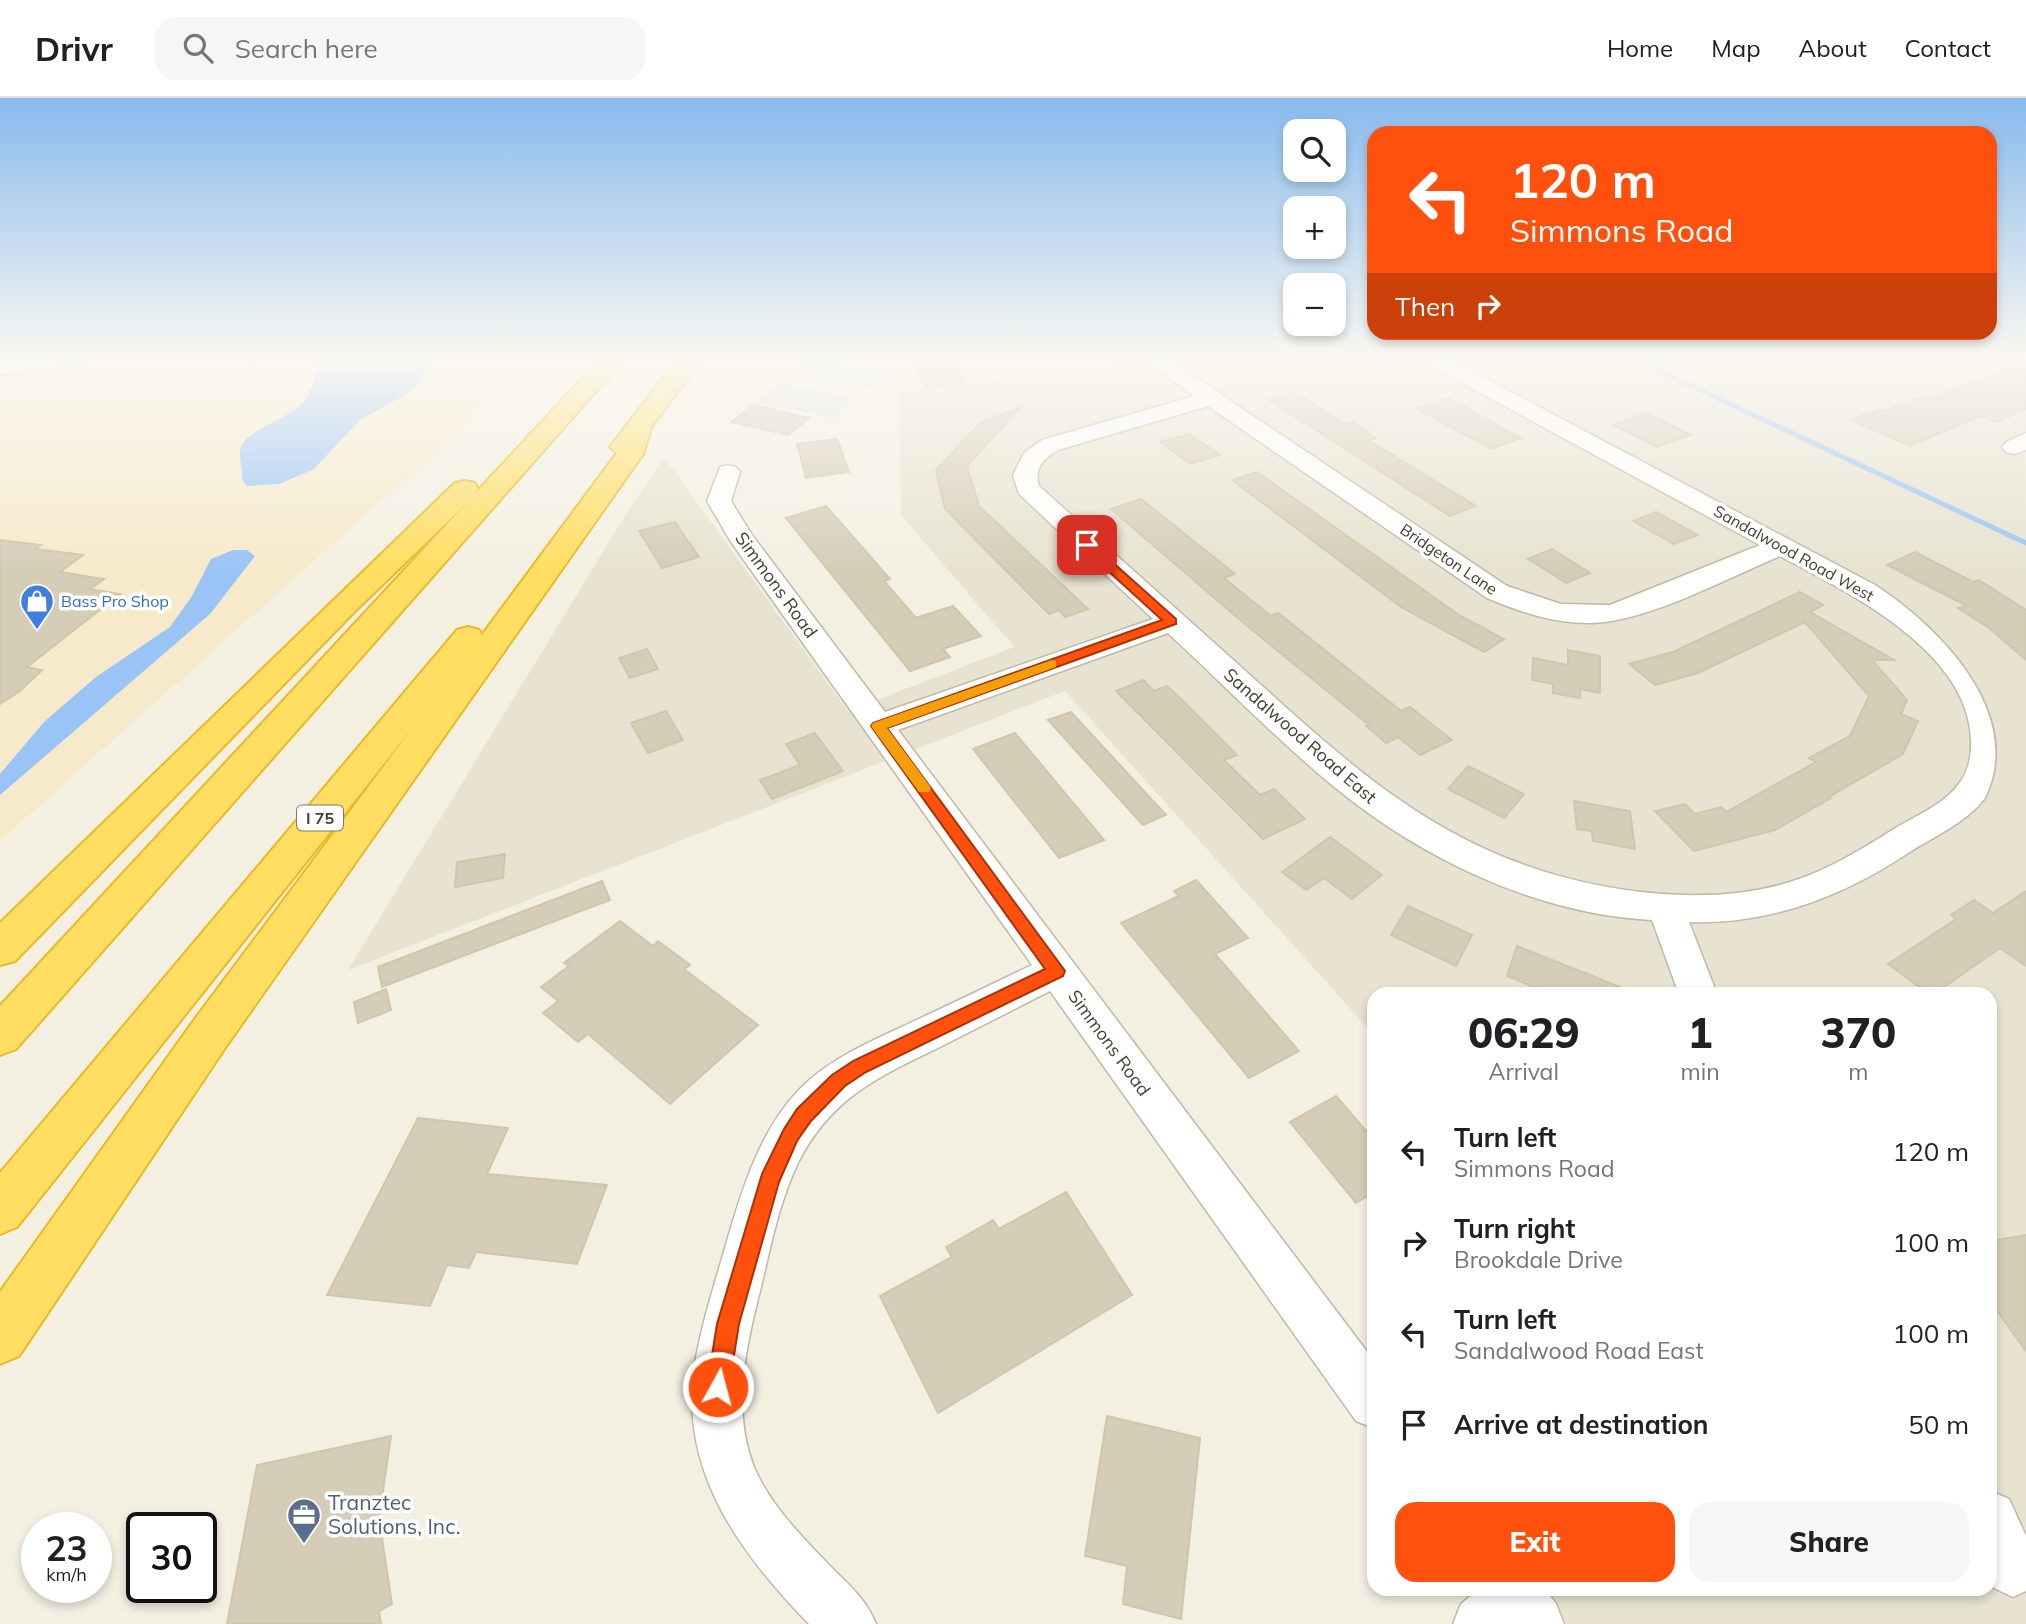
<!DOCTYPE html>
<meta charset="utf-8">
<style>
:root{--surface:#fff;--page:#f6f6f6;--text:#202124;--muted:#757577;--line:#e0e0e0;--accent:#ff500d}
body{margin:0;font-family:Mulish,sans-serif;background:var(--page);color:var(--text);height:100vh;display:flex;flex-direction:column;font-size:26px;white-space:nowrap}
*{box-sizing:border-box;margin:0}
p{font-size:23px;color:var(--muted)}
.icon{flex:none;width:38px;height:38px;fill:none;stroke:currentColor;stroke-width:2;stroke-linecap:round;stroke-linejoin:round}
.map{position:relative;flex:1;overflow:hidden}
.sheet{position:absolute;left:1367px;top:889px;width:630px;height:609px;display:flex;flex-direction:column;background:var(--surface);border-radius:21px;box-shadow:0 4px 10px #0003}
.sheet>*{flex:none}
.top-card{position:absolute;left:1367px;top:28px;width:630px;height:214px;border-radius:21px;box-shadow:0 4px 10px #0003;background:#ff500d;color:#fff;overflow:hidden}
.tools{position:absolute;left:1283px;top:21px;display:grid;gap:14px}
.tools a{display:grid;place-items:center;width:63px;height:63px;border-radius:14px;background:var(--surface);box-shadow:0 4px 10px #0003;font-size:35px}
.speed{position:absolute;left:21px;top:1414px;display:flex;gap:14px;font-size:35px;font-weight:700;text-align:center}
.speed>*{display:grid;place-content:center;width:91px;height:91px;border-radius:50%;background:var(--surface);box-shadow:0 4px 10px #0003;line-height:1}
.speed small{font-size:18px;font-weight:400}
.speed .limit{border:4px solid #111;border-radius:10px;background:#fff;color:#111}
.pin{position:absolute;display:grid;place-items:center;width:60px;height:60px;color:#fff;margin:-30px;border-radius:14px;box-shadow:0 4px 10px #0006}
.me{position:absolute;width:77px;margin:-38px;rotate:7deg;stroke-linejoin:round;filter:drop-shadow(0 0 5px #0008)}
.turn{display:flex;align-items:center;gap:24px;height:147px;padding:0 28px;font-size:32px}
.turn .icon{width:91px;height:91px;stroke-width:2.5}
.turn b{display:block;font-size:49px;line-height:60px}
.then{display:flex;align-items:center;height:66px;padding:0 28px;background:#0003;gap:14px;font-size:26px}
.eta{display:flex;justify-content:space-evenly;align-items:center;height:119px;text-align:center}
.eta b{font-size:42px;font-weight:800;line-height:49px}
.action{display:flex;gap:14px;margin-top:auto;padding:14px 28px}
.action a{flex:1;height:80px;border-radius:21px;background:var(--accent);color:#fff;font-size:28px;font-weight:800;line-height:80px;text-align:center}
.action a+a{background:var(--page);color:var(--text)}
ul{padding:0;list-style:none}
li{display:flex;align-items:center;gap:21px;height:91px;padding:0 28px}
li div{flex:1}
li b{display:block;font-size:26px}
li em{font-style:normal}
header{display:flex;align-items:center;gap:42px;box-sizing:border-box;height:98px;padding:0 35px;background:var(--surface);border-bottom:2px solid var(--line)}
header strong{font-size:33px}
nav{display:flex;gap:38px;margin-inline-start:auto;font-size:24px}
.search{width:490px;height:63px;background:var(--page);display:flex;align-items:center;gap:18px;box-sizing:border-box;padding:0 24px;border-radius:21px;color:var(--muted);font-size:26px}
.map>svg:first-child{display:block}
.residential{fill:#e7e3d0}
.commercial{fill:#f7eacb}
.parking{fill:#e3e1dc}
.water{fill:#99c4f5}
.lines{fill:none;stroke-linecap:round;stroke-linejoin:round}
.stream{stroke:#99c4f5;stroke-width:5}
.building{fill:#d5cdb7;stroke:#d0c6aa;stroke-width:2}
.minor-casing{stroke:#bfb9a5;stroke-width:3}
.highway-casing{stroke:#e8ba27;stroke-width:4}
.minor{fill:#fff;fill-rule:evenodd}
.highway{fill:#ffde61;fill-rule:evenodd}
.route{fill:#ff500d;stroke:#a63408;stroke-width:2}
.slow{fill:#f59e0b}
.labels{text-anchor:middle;stroke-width:7;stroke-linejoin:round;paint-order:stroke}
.far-street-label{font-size:16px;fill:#454033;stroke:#fff}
.far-shop-label{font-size:16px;fill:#366cbe;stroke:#fff;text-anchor:start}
.shield{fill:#fff;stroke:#7d7970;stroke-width:2}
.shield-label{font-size:16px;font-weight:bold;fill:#454033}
.street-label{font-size:18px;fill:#454033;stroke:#fff}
.near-service-label{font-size:21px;fill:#4e5e75;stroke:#fff;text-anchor:start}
</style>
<header>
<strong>Drivr</strong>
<div class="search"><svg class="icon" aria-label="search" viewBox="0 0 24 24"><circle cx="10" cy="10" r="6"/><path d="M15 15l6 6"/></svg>Search here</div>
<nav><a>Home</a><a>Map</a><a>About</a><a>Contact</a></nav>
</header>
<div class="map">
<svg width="2026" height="1526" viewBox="0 0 2026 1526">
<rect width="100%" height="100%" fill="#f3f0e2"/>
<path class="residential" d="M 1138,259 L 2026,259 L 2026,1526 L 1567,1526 L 1541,1491 L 1990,1491 L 1990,896 L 1374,896 L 1374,937 L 1065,593 L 348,872 L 618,429 L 664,359 L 848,613 L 1014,549 L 901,417 L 899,294 L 1142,263 Z"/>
<path class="commercial" d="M 30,259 L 525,259 L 445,346 L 0,743 L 0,265 Z"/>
<g class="parking">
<path d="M 805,264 L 887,271 L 875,290 L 791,282 Z"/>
<path d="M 778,286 L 855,299 L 835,320 L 755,305 Z"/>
</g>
<g class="water">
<path d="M 327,259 L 429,259 L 420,283 L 413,292 L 360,322 L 314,371 L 279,386 L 247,388 L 242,381 C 243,371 238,358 241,349 C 249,330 290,321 304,303 C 315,290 314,272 327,259 Z"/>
<path d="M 233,452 L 247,452 L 255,458 L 210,516 L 0,697 L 0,676 L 44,624 L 96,579 L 170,529 L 192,498 L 211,461 Z"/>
</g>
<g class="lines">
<path class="stream" d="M 1630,259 L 2026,445"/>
</g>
<g class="building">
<path d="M 910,259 L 951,259 L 966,284 L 925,289 Z"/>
<path d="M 2026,263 L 2026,311 L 1997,324 L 1980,318 L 1910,348 L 1851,322 L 1880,311 L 1885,313 L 1923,298 L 1929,301 Z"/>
<path d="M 1294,294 L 1347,327 L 1353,325 L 1376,340 L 1368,342 L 1476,408 L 1450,418 L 1269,302 Z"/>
<path d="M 1449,300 L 1521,340 L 1491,351 L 1416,310 Z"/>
<path d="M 753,307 L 809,320 L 788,337 L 731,324 Z"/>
<path d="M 1021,309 L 967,368 L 979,408 L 1088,511 L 1065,519 L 1059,512 L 1049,516 L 945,411 L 936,372 L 980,325 Z"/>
<path d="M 1647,315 L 1691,337 L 1657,349 L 1614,327 Z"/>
<path d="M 1189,336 L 1220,357 L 1190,366 L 1160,344 Z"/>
<path d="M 837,341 L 849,374 L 806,380 L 797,346 Z"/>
<path d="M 1257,374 L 1459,517 L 1504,541 L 1484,554 L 1401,509 L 1232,382 Z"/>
<path d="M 1141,401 L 1235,476 L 1224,480 L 1271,518 L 1278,515 L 1401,613 L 1410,609 L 1452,642 L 1420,657 L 1398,639 L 1386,645 L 1366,628 L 1369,627 L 1246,527 L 1111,411 Z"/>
<path d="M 826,408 L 890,481 L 884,483 L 916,520 L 953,508 L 981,538 L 943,551 L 950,559 L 910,573 L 786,420 Z"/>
<path d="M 1656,414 L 1698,437 L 1674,446 L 1633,423 Z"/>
<path d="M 675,424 L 699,459 L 662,470 L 639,433 Z"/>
<path d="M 0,442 L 41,447 L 36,451 L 83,457 L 60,474 L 104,481 L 90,491 L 120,496 L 27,569 L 42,572 L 20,593 L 0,606 Z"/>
<path d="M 1552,451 L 1590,475 L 1566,485 L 1528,461 Z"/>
<path d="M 1915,454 L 1973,484 L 1979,482 L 2026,512 L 2026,562 L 1989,530 L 1958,510 L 1967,508 L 1887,467 Z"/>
<path d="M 1800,494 L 1823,507 L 1810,514 L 1894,562 L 1872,562 L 1907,602 L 1901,616 L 1918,623 L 1903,656 L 1829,699 L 1831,700 L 1775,732 L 1694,753 L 1655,713 L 1685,706 L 1695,716 L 1721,709 L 1726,714 L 1816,664 L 1809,660 L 1850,638 L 1869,598 L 1805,524 L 1698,575 L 1655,587 L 1629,566 L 1673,554 Z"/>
<path d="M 647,551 L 658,571 L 630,580 L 619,560 Z"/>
<path d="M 1568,552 L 1600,558 L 1600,595 L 1580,591 L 1580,600 L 1553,595 L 1553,586 L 1532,582 L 1533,560 L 1568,567 Z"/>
<path d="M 1143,582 L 1154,593 L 1167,588 L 1183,603 L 1237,657 L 1224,662 L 1260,697 L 1274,691 L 1305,721 L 1263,741 L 1116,593 Z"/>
<path d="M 666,613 L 683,642 L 648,655 L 631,625 Z"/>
<path d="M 1071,614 L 1166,717 L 1143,727 L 1048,622 Z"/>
<path d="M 815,635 L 843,673 L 772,701 L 760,682 L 800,667 L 786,646 Z"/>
<path d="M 1015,635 L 1104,742 L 1059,760 L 973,651 Z"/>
<path d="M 1468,668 L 1524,696 L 1504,720 L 1448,691 Z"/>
<path d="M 1574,703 L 1630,713 L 1635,751 L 1593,743 L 1592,733 L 1577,731 Z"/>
<path d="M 1330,739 L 1382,777 L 1352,801 L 1324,780 L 1306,792 L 1282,774 Z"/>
<path d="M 505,756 L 503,780 L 455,789 L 457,764 Z"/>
<path d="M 1196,782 L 1248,840 L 1215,856 L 1299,953 L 1249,980 L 1121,825 L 1179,798 L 1174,793 Z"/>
<path d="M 602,783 L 610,802 L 382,889 L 378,869 Z"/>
<path d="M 2026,793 L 2026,868 L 2000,850 L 1934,896 L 1929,896 L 1888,866 L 1956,821 L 1951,817 L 1974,802 L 1993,815 Z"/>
<path d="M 1408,808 L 1472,837 L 1456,868 L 1391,837 Z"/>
<path d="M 620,823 L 653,848 L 658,843 L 690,867 L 684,871 L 758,927 L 670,1006 L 588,936 L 578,944 L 543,915 L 558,903 L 541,889 L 569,868 L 564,865 Z"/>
<path d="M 1517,848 L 1635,895 L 1635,896 L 1551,896 L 1507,878 Z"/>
<path d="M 386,891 L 391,912 L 358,925 L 354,904 Z"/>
<path d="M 1336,998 L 1374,1042 L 1374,1094 L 1356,1105 L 1290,1024 Z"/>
<path d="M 418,1020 L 508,1030 L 487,1076 L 607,1087 L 577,1166 L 476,1154 L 469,1170 L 447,1167 L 430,1208 L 327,1197 Z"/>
<path d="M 1066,1094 L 1132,1197 L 938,1315 L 880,1198 L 952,1159 L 946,1149 L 993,1122 L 999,1131 Z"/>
<path d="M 2026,1137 L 2026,1253 L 1990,1203 L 1990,1143 Z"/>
<path d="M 1107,1318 L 1200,1340 L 1181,1521 L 1123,1506 L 1127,1468 L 1085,1458 Z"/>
<path d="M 391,1338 L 379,1420 L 392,1506 L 379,1513 L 381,1526 L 227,1526 L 257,1367 Z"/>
</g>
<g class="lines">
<g class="minor-casing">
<g id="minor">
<path d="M 34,259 L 86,259 L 76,265 L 0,277 L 0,265 Z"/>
<path d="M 1141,259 L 1165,259 L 1507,488 L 1561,506 L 1610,507 L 1760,447 L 1422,263 L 1419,259 L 1445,259 L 1875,487 C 1938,528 2026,615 1985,700 C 1966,725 1933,739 1908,755 C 1842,799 1769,827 1689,824 L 1717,896 L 1679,896 L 1652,822 C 1536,816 1420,760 1332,687 C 1275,640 1222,585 1168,535 L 898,632 L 1374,1263 L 1374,1330 L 1356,1323 L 1050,893 C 1014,911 978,930 942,948 C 880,978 830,1000 798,1065 C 778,1106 770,1153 759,1197 C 745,1252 732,1314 754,1369 C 770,1407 803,1440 831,1469 C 850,1488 866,1501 876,1526 L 809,1526 C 741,1456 680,1375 694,1271 C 701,1227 715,1185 727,1143 C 743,1087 763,1024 807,984 C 836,958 872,943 908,926 C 949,907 990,887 1032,867 L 731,444 L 707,403 L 720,369 L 728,367 L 736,369 L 740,374 L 731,403 L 752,437 L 885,614 L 1153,521 L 1019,396 L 1013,377 L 1024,355 L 1042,342 L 1194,298 ZM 1208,308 L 1487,500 C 1520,514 1555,526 1592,525 C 1646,524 1728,480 1780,458 C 1849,495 1974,555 1971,648 C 1971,661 1967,676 1958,687 C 1943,707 1915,718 1894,731 C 1862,751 1830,771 1793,783 C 1712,810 1601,795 1522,766 C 1408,725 1328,647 1240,568 C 1173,508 1106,448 1039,388 C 1034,370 1043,361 1058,352 Z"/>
<path d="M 2026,335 L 2026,352 L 2014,356 L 2006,354 L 2002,349 L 2006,344 Z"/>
<path d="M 1990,1393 L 2009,1401 L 2026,1438 L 2026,1493 L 2013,1499 L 1994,1490 L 1990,1482 Z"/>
<path d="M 1479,1491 L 1545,1491 L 1556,1506 L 1564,1526 L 1453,1526 L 1461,1506 Z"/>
</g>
</g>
<g class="highway-casing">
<g id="highway">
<path d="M 602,259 L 626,259 L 16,951 L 0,957 L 0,908 Z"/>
<path d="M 680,259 L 703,259 L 652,328 L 643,356 L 227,947 L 19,1258 L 0,1266 L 0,1194 L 195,921 L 413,629 L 17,1129 L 0,1136 L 0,1075 L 457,532 L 468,529 L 479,532 L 482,537 L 617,355 L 610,349 Z"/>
<path d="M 465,383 L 475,385 L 478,391 L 475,397 L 352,516 L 15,863 L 0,867 L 0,825 L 455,385 Z"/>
</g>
</g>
<use href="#minor" class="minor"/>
<use href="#highway" class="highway"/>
</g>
<linearGradient id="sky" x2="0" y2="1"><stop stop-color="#88baed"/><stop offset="0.55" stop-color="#faf8f2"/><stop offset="1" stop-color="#faf8f2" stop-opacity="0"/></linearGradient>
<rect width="2026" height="473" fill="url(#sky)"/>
<path class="route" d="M 1083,445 L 1091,445 L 1176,521 L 1176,526 L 887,630 L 1065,873 L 1063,878 L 866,974 L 845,988 L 811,1023 L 797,1043 L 779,1084 L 739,1226 L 729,1289 L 726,1297 L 718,1300 L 710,1297 L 707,1289 L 717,1226 L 762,1076 L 784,1031 L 797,1011 L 832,977 L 853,963 L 1045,871 L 871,628 L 873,625 L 1162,522 L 1083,450 Z"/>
<path class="slow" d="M 1052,562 L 1056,563 L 1056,569 L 887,630 L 929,687 L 931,691 L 929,694 L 919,694 L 871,628 L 873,625 Z"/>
<defs>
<g id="shop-pin" transform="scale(1.75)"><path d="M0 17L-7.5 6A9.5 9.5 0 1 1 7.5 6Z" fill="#3f7fe0" stroke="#fff"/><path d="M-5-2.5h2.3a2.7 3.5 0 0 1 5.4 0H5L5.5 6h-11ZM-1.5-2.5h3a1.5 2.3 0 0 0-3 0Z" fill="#fff"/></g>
<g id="office-pin" transform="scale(1.75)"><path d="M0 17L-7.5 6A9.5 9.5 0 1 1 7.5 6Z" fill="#5c6f8a" stroke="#fff"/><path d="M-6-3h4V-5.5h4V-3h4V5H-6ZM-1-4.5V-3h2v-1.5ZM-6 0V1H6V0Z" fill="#fff"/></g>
</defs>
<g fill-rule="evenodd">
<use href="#shop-pin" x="37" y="503"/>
<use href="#office-pin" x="304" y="1417"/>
</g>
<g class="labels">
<g class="far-street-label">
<text transform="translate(1794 455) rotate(29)" y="6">Sandalwood Road West</text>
<text transform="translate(1449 461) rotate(34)" y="6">Bridgeton Lane</text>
</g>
<g class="far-shop-label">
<text x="61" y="509">Bass Pro Shop</text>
</g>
<rect class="shield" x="297" y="707.5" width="46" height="25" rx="5"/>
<g class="shield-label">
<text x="320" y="726">I 75</text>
</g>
<g class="street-label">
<text transform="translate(776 487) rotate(54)" y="6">Simmons Road</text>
<text transform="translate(1300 638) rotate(41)" y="6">Sandalwood Road East</text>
<text transform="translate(1109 945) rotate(54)" y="6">Simmons Road</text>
</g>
<g class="near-service-label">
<text x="328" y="1412">Tranztec<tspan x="328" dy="24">Solutions, Inc.</tspan></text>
</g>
</g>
</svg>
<div class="tools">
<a><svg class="icon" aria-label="search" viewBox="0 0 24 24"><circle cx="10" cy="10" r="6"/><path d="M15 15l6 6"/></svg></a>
<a>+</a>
<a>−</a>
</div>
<div class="speed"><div>23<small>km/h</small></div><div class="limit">30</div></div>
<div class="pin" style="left:1087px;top:447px;background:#d93025"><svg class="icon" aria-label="arrive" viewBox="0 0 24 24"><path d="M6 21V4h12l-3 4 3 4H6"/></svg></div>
<svg class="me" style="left:718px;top:1289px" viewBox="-20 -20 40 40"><circle r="17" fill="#ff500d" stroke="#fff" stroke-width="3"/><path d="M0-11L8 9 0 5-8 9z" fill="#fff"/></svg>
<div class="top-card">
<div class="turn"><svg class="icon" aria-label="left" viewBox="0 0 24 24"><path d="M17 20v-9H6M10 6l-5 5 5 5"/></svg><div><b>120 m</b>Simmons Road</div></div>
<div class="then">Then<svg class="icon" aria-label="right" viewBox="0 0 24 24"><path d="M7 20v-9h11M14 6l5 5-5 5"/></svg></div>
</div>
<section class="sheet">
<div class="eta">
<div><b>06:29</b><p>Arrival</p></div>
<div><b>1</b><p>min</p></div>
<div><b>370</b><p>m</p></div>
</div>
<ul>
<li><svg class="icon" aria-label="left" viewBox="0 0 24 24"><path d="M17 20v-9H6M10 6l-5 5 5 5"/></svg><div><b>Turn left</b><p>Simmons Road</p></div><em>120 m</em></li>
<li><svg class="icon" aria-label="right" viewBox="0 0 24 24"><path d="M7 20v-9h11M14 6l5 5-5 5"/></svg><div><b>Turn right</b><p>Brookdale Drive</p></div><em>100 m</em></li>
<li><svg class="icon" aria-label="left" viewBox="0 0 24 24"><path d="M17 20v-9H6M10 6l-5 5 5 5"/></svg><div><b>Turn left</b><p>Sandalwood Road East</p></div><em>100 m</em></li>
<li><svg class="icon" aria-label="arrive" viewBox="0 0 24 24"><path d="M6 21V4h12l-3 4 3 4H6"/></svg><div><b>Arrive at destination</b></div><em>50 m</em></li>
</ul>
<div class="action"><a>Exit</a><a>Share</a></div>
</section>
</div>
